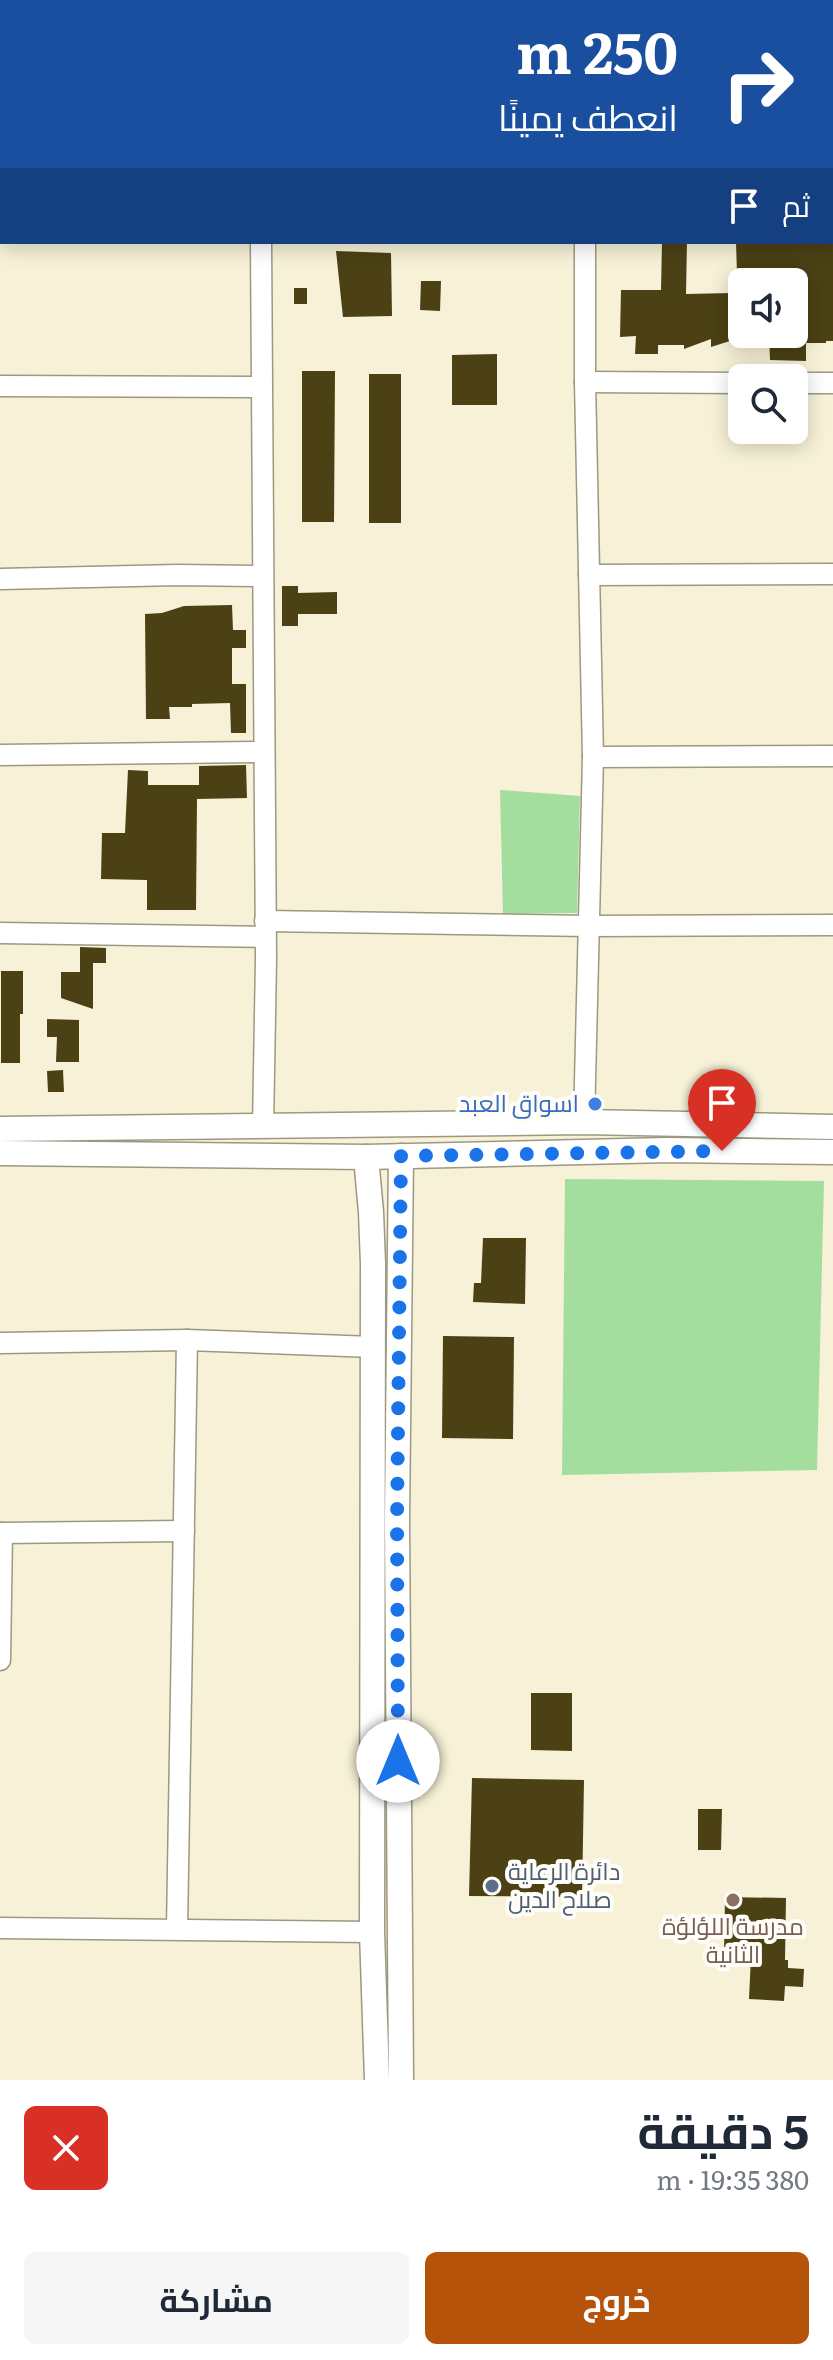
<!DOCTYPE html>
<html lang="ar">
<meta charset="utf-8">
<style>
:root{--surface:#fff;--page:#f6f6f7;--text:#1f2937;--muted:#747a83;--accent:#b45309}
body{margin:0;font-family:Literata,Cairo,serif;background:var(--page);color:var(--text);direction:rtl;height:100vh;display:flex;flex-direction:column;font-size:30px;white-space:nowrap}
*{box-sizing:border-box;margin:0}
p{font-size:26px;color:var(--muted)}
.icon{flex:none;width:44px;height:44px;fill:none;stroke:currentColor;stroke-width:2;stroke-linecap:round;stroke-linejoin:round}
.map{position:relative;height:2080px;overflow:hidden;direction:ltr}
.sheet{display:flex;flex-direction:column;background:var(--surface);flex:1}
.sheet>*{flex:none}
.top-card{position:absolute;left:0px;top:0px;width:834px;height:244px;box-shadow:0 4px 20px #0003;direction:rtl;background:#1a4fa0;color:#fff;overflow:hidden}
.buttons{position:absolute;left:728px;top:268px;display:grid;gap:16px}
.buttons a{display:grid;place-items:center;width:80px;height:80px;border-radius:12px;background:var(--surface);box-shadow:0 4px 20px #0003;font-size:40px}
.pin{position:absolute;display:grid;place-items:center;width:68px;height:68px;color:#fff;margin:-82px -34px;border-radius:50% 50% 50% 0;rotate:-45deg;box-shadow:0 0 8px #0007}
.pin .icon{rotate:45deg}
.me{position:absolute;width:88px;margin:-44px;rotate:0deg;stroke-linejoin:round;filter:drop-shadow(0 0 6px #0008)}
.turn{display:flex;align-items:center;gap:28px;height:168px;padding:0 24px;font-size:36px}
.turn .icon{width:104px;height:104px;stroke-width:2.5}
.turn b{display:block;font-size:56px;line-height:68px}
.then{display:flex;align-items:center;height:76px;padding:0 24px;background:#0003;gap:16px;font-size:30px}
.round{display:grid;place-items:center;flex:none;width:84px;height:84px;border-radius:12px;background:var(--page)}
.summary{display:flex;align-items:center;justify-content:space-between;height:136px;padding:0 24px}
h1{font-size:48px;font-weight:700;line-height:60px}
.primary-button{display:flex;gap:16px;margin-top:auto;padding:16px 24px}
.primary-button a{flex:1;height:92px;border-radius:12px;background:var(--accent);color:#fff;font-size:32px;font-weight:700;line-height:92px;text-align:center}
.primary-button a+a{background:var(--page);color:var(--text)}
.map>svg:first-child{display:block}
.green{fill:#a3de9f}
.building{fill:#4b4115}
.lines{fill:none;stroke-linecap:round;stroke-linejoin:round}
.minor-casing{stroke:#9d9880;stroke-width:23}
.tertiary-casing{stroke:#9d9880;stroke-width:27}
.minor{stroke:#fff;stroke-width:20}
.tertiary{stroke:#fff;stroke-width:24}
.route{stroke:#1a73e8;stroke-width:14;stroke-dasharray:0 25.2}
.shop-dot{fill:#3f7fe0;stroke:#fefdf8;stroke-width:3}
.service-dot{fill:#5c6f8a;stroke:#fefdf8;stroke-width:3}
.education-dot{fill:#8d6e63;stroke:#fefdf8;stroke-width:3}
.labels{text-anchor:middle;stroke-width:8;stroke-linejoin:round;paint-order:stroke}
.shop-label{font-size:24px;fill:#366cbe;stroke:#fefdf8;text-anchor:end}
.service-label{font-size:24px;fill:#4e5e75;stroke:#fefdf8;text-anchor:start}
.education-label{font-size:24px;fill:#785e54;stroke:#fefdf8}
</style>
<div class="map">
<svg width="833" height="2080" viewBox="0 0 833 2080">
<rect width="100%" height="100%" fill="#f6f1d7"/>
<g class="green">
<path d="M 500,790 L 580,796 L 577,913 L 503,914 Z"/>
<path d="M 565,1179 L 824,1181 L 817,1470 L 562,1475 Z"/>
</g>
<g class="building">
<path d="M 662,242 L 687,242 L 686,294 L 733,293 L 733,340 L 711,347 L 711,339 L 684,349 L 684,345 L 658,345 L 658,354 L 635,354 L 636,336 L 620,337 L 621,290 L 661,290 Z"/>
<path d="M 736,242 L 833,242 L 833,341 L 826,341 L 826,343 L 806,343 L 806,361 L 770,360 L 769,334 L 794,334 L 794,280 L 773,281 L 773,274 L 737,274 Z"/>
<path d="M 336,251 L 391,253 L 392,316 L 343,317 Z"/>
<path d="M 421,281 L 441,281 L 440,311 L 420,310 Z"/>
<rect x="294" y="288" width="13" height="16"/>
<path d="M 497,354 L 497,405 L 452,405 L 452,355 Z"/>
<path d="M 302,371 L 335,371 L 334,522 L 302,522 Z"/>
<rect x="369" y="374" width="32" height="149"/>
<path d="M 282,586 L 298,586 L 298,593 L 337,592 L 337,614 L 298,614 L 298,626 L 282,626 Z"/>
<path d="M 232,605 L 233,630 L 246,630 L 246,648 L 232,648 L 232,684 L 246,684 L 246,733 L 231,733 L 230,703 L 192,704 L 192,707 L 169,707 L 170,719 L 146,719 L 145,614 L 162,613 L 184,606 Z"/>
<path d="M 246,765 L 247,798 L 197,799 L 196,910 L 147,910 L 147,880 L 101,879 L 102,833 L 125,833 L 128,770 L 148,771 L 148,785 L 199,785 L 199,766 Z"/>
<path d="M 80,947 L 106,948 L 106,963 L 93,963 L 93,1009 L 61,998 L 61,972 L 80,972 Z"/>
<path d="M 1,971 L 23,971 L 23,1014 L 20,1014 L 20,1063 L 1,1063 Z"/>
<path d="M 47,1019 L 79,1020 L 79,1062 L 56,1062 L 57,1037 L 47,1037 Z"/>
<path d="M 63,1070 L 64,1092 L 48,1092 L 47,1071 Z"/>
<path d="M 483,1238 L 526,1238 L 525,1304 L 473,1302 L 474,1283 L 481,1283 Z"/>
<path d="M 443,1336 L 514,1337 L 513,1439 L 442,1438 Z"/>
<path d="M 531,1693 L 572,1693 L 572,1751 L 531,1750 Z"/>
<path d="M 472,1778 L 584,1780 L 582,1897 L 469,1896 Z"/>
<path d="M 698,1809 L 722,1809 L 721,1850 L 698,1850 Z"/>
<path d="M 725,1897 L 786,1898 L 785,1960 L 788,1960 L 788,1968 L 804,1969 L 803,1987 L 785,1986 L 784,2001 L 749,1999 L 751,1956 L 724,1955 Z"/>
</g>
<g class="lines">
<g class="minor-casing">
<g id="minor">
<path d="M 0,206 L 2,206"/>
<path d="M 832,207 L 833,207"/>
<path d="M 261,242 L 266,959 L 263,1127"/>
<path d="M 585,382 L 742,383"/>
<path d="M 794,383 L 833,383"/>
<path d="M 0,386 L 261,387"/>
<path d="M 589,575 L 833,574"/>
<path d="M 0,579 L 178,575 L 262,576"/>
<path d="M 0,755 L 263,752"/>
<path d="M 593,757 L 833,756"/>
<path d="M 265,921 L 589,926 L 833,925"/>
<path d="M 0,933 L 265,937"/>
<path d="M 584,1122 L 593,757 L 585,382 L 585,242"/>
<path d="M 0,1343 L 187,1340 L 373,1347"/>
<path d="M 0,1533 L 184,1531"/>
<path d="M 0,1660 L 2,1533"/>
<path d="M 0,1928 L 372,1932"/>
<path d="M 177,1929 L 187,1340"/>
</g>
</g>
<g class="tertiary-casing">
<g id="tertiary">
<path d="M 255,0 L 318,2"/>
<path d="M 832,19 L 833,19"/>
<path d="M 0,1129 L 584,1122 L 833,1127"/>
<path d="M 0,1153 L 366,1157 L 667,1150 L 833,1152"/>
<path d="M 366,1157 L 371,1212 L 373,1264 L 372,1932 L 377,2080"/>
<path d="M 401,2080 L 397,1521 L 401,1156"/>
</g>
</g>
<use href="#minor" class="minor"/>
<use href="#tertiary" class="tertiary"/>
</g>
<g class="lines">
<path class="route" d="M 398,1761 L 397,1521 L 401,1156 L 722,1151"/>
</g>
<circle class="shop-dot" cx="595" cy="1104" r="8"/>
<circle class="service-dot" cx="492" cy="1886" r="8"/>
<circle class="education-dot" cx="733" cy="1900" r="8"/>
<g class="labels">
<g class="shop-label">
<text x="579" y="1112">اسواق العبد</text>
</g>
<g class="service-label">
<text x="508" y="1880">دائرة الرعاية<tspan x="508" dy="28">صلاح الدين</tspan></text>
</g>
<g class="education-label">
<text x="733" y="1935">مدرسة اللؤلؤة<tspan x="733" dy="28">الثانية</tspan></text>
</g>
</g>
</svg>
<div class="buttons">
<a><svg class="icon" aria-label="sound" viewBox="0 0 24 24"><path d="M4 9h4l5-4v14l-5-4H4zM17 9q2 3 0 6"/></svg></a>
<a><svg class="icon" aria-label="search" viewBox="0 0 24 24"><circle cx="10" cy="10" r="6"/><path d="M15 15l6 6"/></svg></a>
</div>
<div class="pin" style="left:722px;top:1151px;background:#d93025"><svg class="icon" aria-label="arrive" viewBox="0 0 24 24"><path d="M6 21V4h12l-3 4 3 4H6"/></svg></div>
<svg class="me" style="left:398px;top:1761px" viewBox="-20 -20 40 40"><circle r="19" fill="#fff"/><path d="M0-13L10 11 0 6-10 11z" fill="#1a73e8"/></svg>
<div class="top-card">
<div class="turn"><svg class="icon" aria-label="right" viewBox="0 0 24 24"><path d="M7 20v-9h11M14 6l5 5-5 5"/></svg><div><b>250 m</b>انعطف يمينًا</div></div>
<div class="then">ثم<svg class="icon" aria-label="arrive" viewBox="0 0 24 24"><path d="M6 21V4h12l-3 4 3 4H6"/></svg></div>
</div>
</div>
<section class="sheet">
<div class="summary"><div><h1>5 دقيقة</h1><p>380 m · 19:35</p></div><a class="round" style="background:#d93025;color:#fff"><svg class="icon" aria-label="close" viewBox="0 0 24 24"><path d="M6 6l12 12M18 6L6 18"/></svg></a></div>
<div class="primary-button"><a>خروج</a><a>مشاركة</a></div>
</section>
